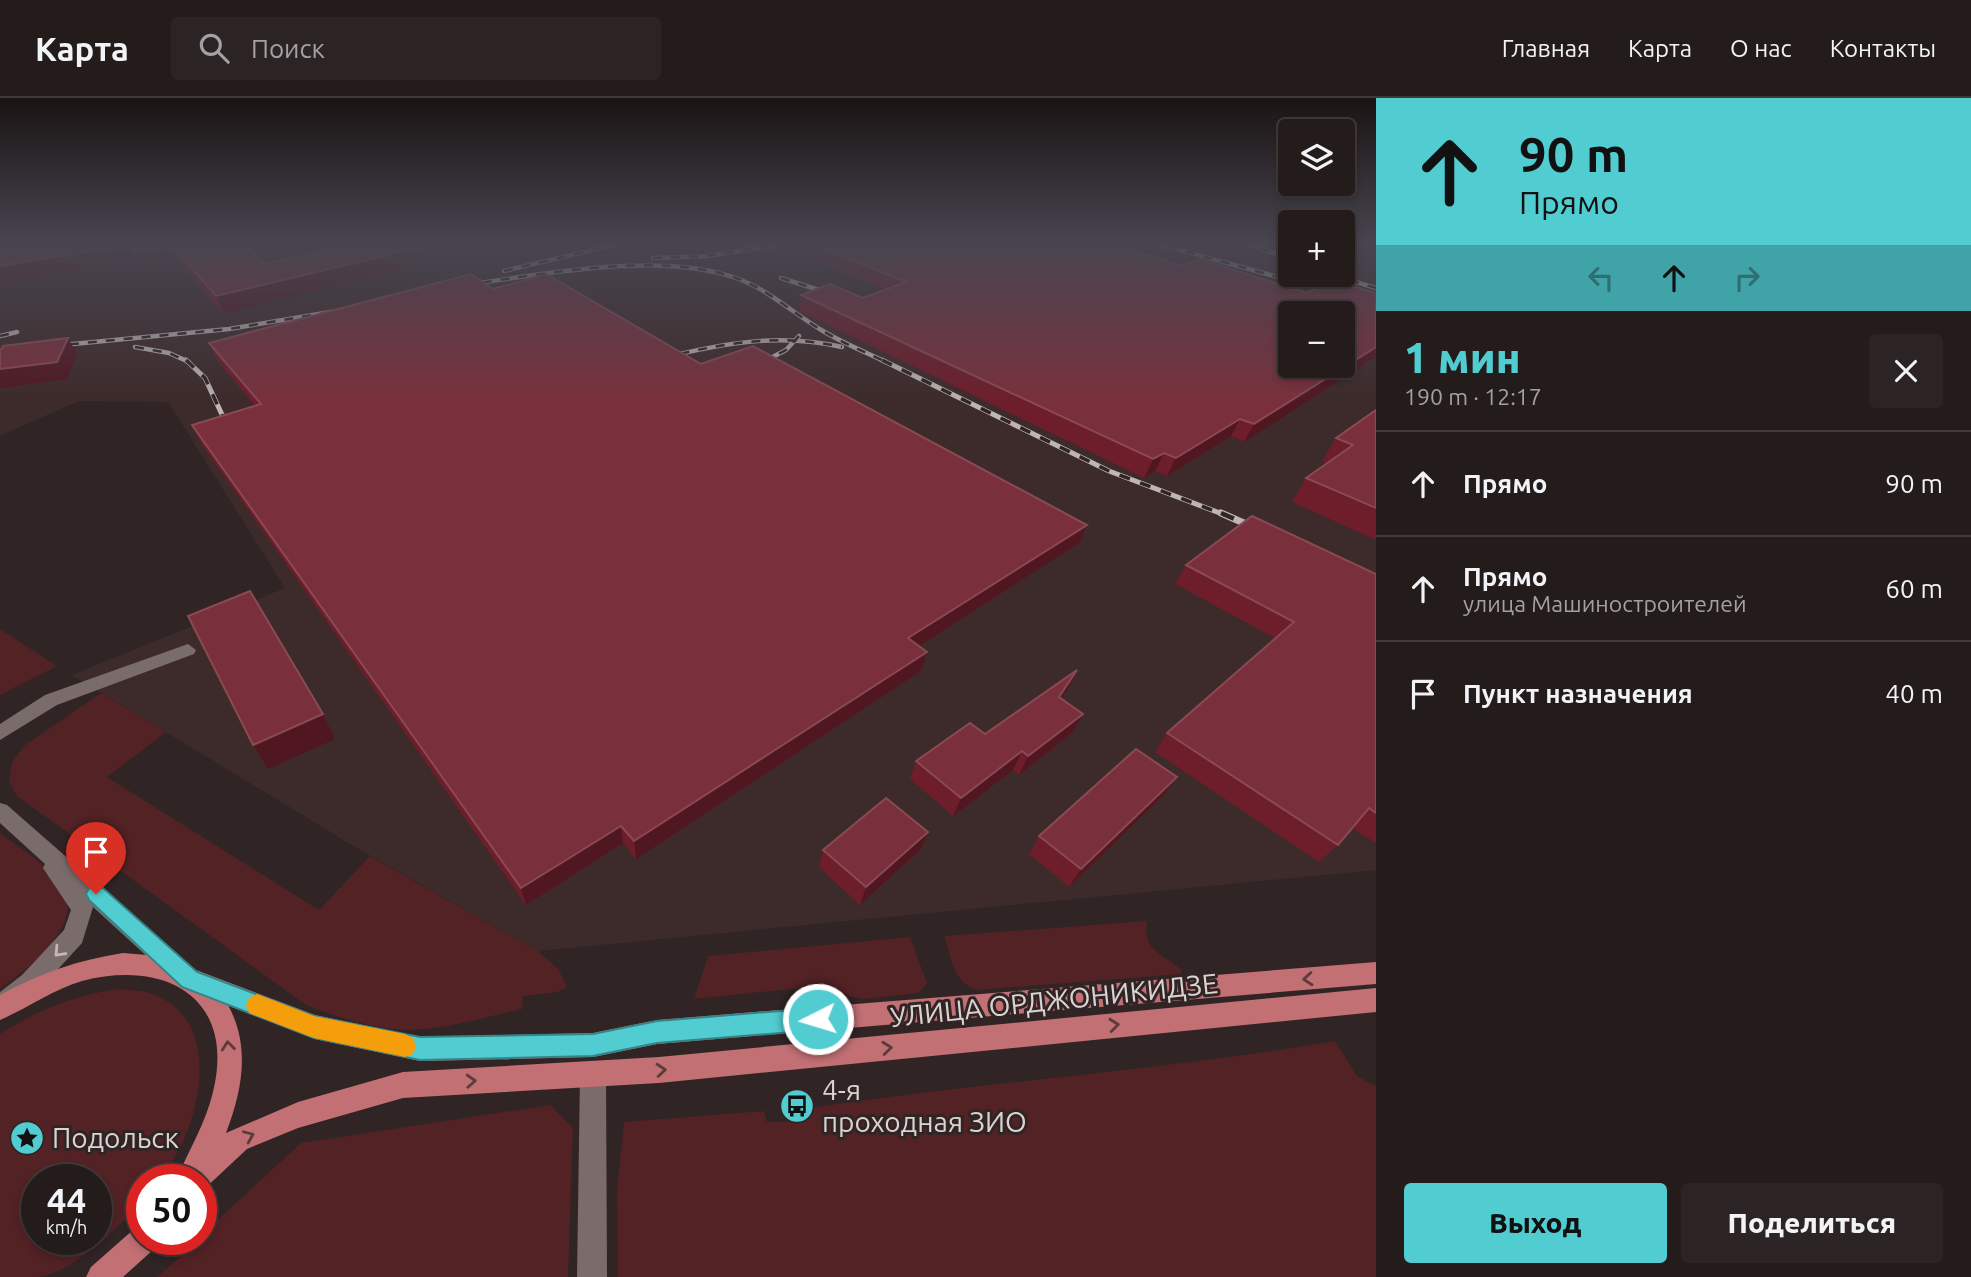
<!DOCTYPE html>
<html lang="ru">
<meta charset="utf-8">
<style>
:root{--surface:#241b1b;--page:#2c2424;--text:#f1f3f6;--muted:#a3a1a3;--line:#41393a;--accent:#51ccd1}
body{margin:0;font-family:Ubuntu,sans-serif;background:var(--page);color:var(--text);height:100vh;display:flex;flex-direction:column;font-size:26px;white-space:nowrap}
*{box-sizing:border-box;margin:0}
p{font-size:23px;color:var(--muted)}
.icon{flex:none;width:38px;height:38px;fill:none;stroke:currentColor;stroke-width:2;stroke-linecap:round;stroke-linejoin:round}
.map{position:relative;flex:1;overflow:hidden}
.panel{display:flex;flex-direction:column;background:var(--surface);width:595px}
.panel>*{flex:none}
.banner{background:#51ccd1;color:#111;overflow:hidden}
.tools{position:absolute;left:1278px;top:21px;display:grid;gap:14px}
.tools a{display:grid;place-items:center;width:77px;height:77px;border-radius:7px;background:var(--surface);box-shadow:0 4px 10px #0003,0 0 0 2px var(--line);font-size:35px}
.speed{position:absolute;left:21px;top:1066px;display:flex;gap:14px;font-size:35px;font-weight:700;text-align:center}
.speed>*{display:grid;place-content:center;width:91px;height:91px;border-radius:50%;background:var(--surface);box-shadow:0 4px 10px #0003,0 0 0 2px var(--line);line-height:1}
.speed small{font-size:18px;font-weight:400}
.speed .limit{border:10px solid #d22;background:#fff;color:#111}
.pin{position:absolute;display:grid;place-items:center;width:60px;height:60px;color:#fff;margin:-72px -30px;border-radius:50% 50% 50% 0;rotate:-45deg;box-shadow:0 0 7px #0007}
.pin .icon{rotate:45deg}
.me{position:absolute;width:77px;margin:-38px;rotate:265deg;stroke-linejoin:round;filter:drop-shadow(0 0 5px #0008)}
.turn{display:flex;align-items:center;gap:24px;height:147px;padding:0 28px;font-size:32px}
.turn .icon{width:91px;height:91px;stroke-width:2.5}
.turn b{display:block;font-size:49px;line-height:60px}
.lanes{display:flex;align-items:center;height:66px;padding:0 28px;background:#0003;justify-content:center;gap:35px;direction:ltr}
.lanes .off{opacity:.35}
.round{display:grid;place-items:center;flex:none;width:74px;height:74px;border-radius:7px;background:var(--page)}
.headline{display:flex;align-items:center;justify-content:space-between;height:119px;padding:0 28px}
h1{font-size:42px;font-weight:800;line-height:52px;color:var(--accent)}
.primary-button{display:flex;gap:14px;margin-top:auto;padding:14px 28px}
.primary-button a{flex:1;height:80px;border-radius:7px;background:var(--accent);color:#111;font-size:28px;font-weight:800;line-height:80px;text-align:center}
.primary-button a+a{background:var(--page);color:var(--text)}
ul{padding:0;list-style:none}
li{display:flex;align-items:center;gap:21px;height:105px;padding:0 28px;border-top:2px solid var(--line)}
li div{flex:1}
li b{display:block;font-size:26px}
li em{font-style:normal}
header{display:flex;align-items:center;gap:42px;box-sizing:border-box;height:98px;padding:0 35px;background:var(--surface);border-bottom:2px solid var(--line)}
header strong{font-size:33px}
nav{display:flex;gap:38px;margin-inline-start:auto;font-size:24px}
.search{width:490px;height:63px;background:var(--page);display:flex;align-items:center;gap:18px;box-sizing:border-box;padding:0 24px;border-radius:7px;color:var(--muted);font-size:26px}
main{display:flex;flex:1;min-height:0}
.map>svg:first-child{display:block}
.built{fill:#3d2a2a;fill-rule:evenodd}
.green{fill:#522225;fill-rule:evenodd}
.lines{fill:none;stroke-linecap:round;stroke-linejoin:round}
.minor{fill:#7a6c6b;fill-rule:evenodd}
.major{fill:#c27074;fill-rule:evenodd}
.rail-far2-casing{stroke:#beb5b4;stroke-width:4.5}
.rail-far1-casing{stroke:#beb5b4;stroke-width:5}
.rail-casing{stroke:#beb5b4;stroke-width:7}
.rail-far2{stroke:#302424;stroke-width:2.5;stroke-dasharray:9;stroke-linecap:butt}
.rail-far1{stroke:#302424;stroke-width:3.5;stroke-dasharray:11;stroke-linecap:butt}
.rail{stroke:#302424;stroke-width:4.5;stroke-dasharray:14;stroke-linecap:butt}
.wall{fill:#6e1d2a}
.shaded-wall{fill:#501720}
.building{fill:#7a303c;stroke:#894a53;stroke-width:2;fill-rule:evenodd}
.oneway{stroke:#c3b9b8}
.oneway2{stroke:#5c3b3c}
.route{fill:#51ccd1;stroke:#358588;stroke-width:2}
.slow{fill:#f59e0b}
.labels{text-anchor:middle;stroke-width:6;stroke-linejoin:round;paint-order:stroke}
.near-street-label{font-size:28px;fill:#dbd3d2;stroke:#302424}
.near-poi-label{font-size:28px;fill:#dbd3d2;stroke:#302424;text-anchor:start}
</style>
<header>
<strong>Карта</strong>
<div class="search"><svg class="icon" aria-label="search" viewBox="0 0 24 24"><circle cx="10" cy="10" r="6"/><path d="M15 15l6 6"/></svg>Поиск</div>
<nav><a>Главная</a><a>Карта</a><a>О нас</a><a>Контакты</a></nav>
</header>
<main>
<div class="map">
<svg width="1376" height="1179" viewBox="0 0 1376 1179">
<rect width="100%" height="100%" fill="#302424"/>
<path class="built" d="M 0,144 L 281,144 L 286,153 L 342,144 L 1290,144 L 1290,177 L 1342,177 L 1342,144 L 1376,144 L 1376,772 L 538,853 L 355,749 L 72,577 L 285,490 L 168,304 L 79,303 L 0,338 ZM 1290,215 L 1342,215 L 1342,268 L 1290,268 Z"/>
<g class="green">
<path d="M 0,531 L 57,568 L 0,597 Z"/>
<path d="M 101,595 L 166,634 L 107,679 L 319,812 L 370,758 L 538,853 L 559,872 L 567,889 L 558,894 L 523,898 L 522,911 C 484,919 432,936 394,931 C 363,928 335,918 306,907 L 17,698 L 9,684 L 12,664 L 25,647 Z"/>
<path d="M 0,735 C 18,749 40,762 56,779 C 95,819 30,870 0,891 Z"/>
<path d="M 1147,823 C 1142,853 1162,855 1182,872 L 1181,876 L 978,892 C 954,887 951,858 944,838 Z"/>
<path d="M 910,839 L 927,885 L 919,895 L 863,901 L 811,889 L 694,901 L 708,858 Z"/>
<path d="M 117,891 C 127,892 140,892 149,895 C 215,916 205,995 183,1044 C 177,1057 168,1069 160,1081 L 142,1082 L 142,1104 C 119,1129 74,1174 39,1179 C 27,1179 13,1179 0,1179 L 0,936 C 38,912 72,898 117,891 ZM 37,1082 L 96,1082 L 96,1141 L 37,1141 Z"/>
<path d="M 1335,943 L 1357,978 L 1376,988 L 1376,1179 L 618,1179 L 617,1092 L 624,1024 L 764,1013 L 767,1024 L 803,1023 L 803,1011 C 980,984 1159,973 1335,943 Z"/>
<path d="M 550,1007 L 573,1030 L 568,1179 L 157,1179 L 201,1141 L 201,1137 L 301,1045 Z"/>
</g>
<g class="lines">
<g class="minor">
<path d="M 188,546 L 196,552 L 194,556 L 57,607 L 0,642 L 0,626 L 45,597 Z"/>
<path d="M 0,705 L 7,707 L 191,868 L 195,876 L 191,884 L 183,887 L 175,884 L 93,809 L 82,845 L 38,893 L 0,921 L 0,894 L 22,877 L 64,832 L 71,812 L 43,770 L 45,766 L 0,725 Z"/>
<path d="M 593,964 L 602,968 L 606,977 L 607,1179 L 577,1179 L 580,977 L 584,968 Z"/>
</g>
<g class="major">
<path d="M 123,855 L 159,858 L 315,917 L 420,939 L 593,935 L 657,922 L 1376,864 L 1376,886 L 657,946 L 593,959 L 420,963 L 315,941 L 228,907 C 251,949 242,993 226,1035 L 298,1004 L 403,974 L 659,959 L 1376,890 L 1376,914 L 659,985 L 403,1000 L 298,1030 L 247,1051 L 201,1094 L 201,1082 L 180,1082 L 178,1078 C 190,1050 206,1024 213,994 C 236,900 166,861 82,883 C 52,892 28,910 0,922 L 0,897 C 40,875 78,862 123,855 Z"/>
<path d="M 142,1128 L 142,1141 L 158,1141 L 154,1151 L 123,1179 L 86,1179 L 91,1169 L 134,1131 Z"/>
</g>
<g class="rail-far2-casing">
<g id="rail-far2">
<path d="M 1151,144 L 1376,206"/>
<path d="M 1243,144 L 1290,161"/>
<path d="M 653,160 L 706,158 L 778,147"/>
<path d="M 504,173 L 626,144"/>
<path d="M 1333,177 L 1376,190"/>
<path d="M 781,180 L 835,197"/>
<path d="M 465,187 C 544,176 661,153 736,180 C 768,191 794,216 823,233 C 843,245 865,254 886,264"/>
<path d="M 0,238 L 17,234"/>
<path d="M 52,248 L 229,231 L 337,213"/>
<path d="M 135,249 L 169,255 L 189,264"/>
<path d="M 663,260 C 723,245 780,235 842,249"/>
<path d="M 763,264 L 786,252 L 799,238"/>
</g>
</g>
<g class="rail-far1-casing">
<g id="rail-far1">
<path d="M 186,262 L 205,280 L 231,336"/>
<path d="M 882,262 L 1109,373 L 1225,417"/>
<path d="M 757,267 L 766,262"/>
</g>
</g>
<g class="rail-casing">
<path id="rail" d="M 1221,415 L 1262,433"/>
</g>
<use href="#rail-far2" class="rail-far2"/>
<use href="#rail-far1" class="rail-far1"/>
<use href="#rail" class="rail"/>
</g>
<g class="wall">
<path d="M 242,144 L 265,166 L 417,150 L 421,167 L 224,216 L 179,164 L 142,171 L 139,163 L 0,145 Z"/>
<path d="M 771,144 L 1106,144 L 1182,168 L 1307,195 L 1376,195 L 1376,259 L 1244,344 L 1231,338 L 1167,378 L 1155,373 L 1144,380 L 799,213 L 801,197 L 863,200 L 885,192 Z"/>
<path d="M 493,191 L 701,266 L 1087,427 L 1079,445 L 919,548 L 921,573 L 636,761 L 623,745 L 526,807 L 201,345 L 192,327 L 255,308 L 217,262 L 209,245 Z"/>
<path d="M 1376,312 L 1376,442 L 1292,404 L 1306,380 L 1327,365 L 1322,363 L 1336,340 Z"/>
<path d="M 1186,467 L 1376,476 L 1376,745 L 1352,730 L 1338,747 L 1319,764 L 1155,654 L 1167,635 L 1275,540 L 1175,486 Z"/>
<path d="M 1077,572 L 1068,591 L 1061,601 L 1083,616 L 1073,634 L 1019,677 L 1013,672 L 953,718 L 910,681 L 916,663 L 985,636 Z"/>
<path d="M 1177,679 L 1164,697 L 1069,789 L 1029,756 L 1039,738 Z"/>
<path d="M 928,734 L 921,751 L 860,807 L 819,769 L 823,752 Z"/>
</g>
<g class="shaded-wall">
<path d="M 132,146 L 172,147 L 179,164 L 142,171 L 139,163 L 0,187 L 0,168 Z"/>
<path d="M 417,150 L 421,167 L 224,216 L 216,198 Z"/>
<path d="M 68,240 L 77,256 L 67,281 L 0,290 L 0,271 Z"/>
<path d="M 1376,249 L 1376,259 L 1244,344 L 1254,326 Z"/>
<path d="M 1240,321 L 1231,338 L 1167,378 L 1176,360 Z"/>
<path d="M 1164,355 L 1155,373 L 1144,380 L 1153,361 Z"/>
<path d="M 1087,427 L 1079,445 L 902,559 L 908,540 Z"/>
<path d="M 927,554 L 921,573 L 636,761 L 634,743 Z"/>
<path d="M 1077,572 L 1068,591 L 1049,618 L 1059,599 Z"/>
<path d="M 323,616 L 335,641 L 268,671 L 253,647 Z"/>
<path d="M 1083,616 L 1073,634 L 1019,677 L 1028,658 Z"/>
<path d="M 1022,653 L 1013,672 L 953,718 L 961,700 Z"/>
<path d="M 1177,679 L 1164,697 L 1069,789 L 1081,771 Z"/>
<path d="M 621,728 L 623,745 L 526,807 L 521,790 Z"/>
<path d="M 928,734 L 921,751 L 860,807 L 866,789 Z"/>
</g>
<g class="building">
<path d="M 7,144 L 242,144 L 265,166 L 364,144 L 408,144 L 417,150 L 216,198 L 172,147 L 134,154 L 132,146 L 0,168 L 0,145 Z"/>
<path d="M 807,144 L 1106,144 L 1182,168 L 1199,161 L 1307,195 L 1331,182 L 1376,195 L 1376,249 L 1254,326 L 1240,321 L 1176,360 L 1164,355 L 1153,361 L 801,197 L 830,186 L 863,200 L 906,184 ZM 1290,215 L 1342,215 L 1342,268 L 1290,268 Z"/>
<path d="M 471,176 L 493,191 L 546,176 L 701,266 L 753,248 L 1087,427 L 908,540 L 927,554 L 634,743 L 621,728 L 521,790 L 192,327 L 261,306 L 209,245 Z"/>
<path d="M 68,240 L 57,264 L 0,271 L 0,253 L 3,248 Z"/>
<path d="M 1376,312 L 1376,410 L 1306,380 L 1353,347 L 1336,340 Z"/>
<path d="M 1252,418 L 1376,476 L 1376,715 L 1369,710 L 1338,747 L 1167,635 L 1294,524 L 1186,467 Z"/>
<path d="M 250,493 L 323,616 L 253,647 L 188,518 Z"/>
<path d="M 1077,572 L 1059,599 L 1083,616 L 1028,658 L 1022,653 L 961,700 L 916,663 L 970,625 L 985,636 Z"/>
<path d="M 1136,651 L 1177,679 L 1081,771 L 1039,738 Z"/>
<path d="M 886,700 L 928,734 L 866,789 L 823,752 Z"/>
</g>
<defs><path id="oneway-chevron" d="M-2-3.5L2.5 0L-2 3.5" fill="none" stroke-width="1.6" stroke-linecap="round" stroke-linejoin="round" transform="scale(1.75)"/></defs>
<use class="oneway" href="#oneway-chevron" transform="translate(59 854) rotate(133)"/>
<g class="oneway2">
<use href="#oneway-chevron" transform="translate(1308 881) rotate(175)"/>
<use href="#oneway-chevron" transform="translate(1114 927) rotate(-6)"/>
<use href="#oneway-chevron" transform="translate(228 948) rotate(-96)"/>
<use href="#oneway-chevron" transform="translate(887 950) rotate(-6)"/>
<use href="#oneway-chevron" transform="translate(661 972) rotate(-5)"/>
<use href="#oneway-chevron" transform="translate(471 983) rotate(-3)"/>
<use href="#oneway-chevron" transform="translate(249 1038) rotate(-23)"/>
</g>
<linearGradient id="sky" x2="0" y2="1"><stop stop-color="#1a1414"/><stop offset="0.47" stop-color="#484550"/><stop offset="1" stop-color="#484550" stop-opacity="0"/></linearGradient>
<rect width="1376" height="309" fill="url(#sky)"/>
<path class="route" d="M 96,787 L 103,790 L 197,874 L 314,918 L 420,939 L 593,936 L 657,923 L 818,910 L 826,913 L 829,921 L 826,929 L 818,932 L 657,945 L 593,958 L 420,962 L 314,940 L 182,889 L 89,802 L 86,796 L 89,790 Z"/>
<path class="slow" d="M 257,896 L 314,918 L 405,936 L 413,940 L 416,948 L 413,956 L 405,959 L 314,940 L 249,915 L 246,907 L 249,900 Z"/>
<defs>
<g id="bus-disc" transform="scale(1.75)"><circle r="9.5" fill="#51ccd1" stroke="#302424"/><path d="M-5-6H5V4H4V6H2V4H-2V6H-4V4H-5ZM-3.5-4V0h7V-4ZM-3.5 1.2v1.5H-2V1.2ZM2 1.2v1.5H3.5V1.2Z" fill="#111"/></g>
<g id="sight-disc" transform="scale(1.75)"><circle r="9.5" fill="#51ccd1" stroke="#302424"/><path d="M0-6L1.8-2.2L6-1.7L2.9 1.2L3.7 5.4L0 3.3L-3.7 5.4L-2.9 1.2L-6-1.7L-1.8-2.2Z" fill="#111"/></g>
</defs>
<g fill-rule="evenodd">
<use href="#bus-disc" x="797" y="1008"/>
<use href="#sight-disc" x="27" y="1040"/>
</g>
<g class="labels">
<g class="near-street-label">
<text transform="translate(1054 902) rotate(-6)" y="10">УЛИЦА ОРДЖОНИКИДЗЕ</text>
</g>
<g class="near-poi-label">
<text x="822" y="1002">4-я<tspan x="822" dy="32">проходная ЗИО</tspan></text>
<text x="52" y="1050">Подольск</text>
</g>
</g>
</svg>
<div class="tools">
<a><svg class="icon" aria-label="layers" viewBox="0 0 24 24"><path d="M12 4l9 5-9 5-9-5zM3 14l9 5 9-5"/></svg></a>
<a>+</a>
<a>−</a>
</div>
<div class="speed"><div>44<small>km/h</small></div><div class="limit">50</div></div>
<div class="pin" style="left:96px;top:796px;background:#d93025"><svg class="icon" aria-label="arrive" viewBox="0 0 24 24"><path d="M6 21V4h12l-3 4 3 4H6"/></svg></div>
<svg class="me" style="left:818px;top:921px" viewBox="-20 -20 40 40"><circle r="17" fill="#51ccd1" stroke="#fff" stroke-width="3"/><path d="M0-11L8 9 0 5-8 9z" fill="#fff"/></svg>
</div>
<section class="panel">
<div class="banner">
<div class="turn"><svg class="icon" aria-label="ahead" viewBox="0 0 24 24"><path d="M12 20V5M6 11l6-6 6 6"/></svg><div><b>90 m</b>Прямо</div></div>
<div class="lanes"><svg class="icon off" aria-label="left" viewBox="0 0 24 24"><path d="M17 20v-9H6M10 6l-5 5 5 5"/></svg><svg class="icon" aria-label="ahead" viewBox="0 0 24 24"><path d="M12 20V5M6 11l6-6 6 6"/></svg><svg class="icon off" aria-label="right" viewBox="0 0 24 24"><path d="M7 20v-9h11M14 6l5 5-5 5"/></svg></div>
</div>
<div class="headline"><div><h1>1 мин</h1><p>190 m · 12:17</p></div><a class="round"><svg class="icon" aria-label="close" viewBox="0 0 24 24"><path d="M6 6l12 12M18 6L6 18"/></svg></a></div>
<ul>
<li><svg class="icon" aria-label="ahead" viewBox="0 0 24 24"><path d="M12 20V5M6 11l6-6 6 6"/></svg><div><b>Прямо</b></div><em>90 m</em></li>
<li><svg class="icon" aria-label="ahead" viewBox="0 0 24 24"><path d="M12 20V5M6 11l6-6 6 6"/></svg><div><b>Прямо</b><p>улица Машиностроителей</p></div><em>60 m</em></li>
<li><svg class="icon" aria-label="arrive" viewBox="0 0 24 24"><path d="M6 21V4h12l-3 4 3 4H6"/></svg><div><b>Пункт назначения</b></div><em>40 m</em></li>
</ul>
<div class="primary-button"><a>Выход</a><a>Поделиться</a></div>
</section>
</main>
